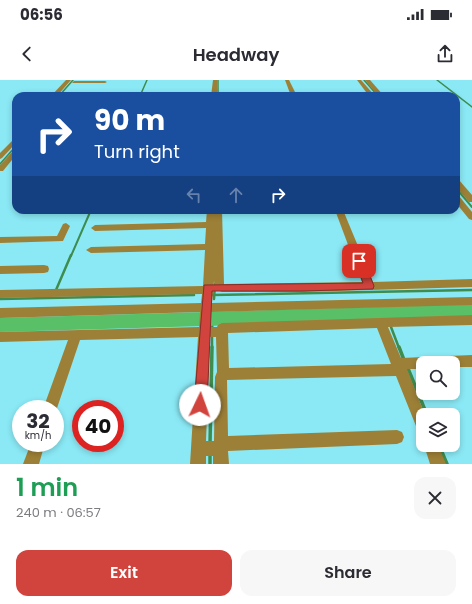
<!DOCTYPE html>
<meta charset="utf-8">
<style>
:root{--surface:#fff;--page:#f7f7f7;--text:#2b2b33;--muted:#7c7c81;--accent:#d1433d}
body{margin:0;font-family:Poppins,sans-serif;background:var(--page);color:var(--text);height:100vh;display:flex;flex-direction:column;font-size:15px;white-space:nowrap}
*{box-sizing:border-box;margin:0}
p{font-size:13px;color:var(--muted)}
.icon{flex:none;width:22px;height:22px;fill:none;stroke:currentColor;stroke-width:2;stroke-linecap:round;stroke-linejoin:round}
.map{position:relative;height:384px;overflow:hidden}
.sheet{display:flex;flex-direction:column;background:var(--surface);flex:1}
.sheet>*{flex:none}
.guide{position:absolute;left:12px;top:12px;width:448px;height:122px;border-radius:12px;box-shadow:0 2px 6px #0003;background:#1a4fa0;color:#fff;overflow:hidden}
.controls{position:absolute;left:416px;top:276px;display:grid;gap:8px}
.controls a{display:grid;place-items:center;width:44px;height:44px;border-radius:8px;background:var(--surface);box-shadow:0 2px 6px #0003;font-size:20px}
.speed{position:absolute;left:12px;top:320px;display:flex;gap:8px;font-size:20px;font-weight:700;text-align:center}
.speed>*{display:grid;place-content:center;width:52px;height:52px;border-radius:50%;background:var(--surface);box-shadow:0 2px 6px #0003;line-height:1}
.speed small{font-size:10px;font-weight:400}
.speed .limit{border:6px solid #d22;background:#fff;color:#111}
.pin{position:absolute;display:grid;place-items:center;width:34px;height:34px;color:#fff;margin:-17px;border-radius:8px;box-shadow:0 2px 6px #0006}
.me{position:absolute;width:44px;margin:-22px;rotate:3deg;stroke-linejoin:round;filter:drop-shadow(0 0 3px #0008)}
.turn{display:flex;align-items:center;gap:14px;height:84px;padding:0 16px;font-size:18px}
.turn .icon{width:52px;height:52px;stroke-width:2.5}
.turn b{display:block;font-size:28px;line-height:34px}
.lanes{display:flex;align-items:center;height:38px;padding:0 16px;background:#0003;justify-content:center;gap:20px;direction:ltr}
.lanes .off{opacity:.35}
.round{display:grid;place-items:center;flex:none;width:42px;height:42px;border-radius:12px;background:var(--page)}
.headline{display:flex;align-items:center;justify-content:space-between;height:68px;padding:0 16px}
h1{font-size:24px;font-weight:600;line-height:30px;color:#1e9e55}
.button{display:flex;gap:8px;margin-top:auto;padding:8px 16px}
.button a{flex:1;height:46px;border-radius:12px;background:var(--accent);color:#fff;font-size:16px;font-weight:600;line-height:46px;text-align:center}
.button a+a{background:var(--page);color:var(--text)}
.status{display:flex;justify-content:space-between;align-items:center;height:28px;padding:0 20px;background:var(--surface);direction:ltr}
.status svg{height:11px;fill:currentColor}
header{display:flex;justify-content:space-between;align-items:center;height:52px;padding:0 16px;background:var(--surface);font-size:18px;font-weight:600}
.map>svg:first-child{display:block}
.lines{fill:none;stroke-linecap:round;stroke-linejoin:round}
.stream-far3{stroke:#3f8c4f;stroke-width:1.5}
.stream-far2{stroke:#3f8c4f;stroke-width:2}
.stream-far1{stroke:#3f8c4f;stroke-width:2.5}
.stream{stroke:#3f8c4f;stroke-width:3.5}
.river{fill:#5ac068;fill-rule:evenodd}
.minor{fill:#9d8037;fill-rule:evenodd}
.route{fill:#d1433d;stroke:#882c28}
</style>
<div class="status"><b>06:56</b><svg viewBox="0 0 49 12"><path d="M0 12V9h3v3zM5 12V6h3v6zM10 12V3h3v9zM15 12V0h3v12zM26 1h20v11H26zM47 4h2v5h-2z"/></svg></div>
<header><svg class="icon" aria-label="back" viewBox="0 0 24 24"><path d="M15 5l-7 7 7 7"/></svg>Headway<svg class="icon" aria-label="share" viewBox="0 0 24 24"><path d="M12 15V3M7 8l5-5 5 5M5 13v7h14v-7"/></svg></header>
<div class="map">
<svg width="472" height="384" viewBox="0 0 472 384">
<rect width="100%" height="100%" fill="#8ae9f5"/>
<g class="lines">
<g class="stream-far3">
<path d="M 218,0 L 218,16"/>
<path d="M 364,0 L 378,16"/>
<path d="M 437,0 L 472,27"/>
<path d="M 59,16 L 73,0"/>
<path d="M 140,16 L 147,0"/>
<path d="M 0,84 L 16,66"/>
</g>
<g class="stream-far2">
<path d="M 456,108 L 472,127"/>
<path d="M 71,176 L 91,130"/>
</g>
<g class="stream-far1">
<path d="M 56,210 L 71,175"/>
<path d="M 212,215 L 472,210"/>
<path d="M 0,219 L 194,215"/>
<path d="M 214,219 L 215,204"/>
<path d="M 385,233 L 386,237"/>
<path d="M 391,247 L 399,268"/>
<path d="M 212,250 L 213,235"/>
<path d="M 212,268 L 212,255"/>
</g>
<g class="stream">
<path d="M 399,267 L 404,280"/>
<path d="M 407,286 L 427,335"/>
<path d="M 210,364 L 212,267"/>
<path d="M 439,365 L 447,384"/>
<path d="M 210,373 L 210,384"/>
</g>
<path class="river" d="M 472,224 L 472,238 L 0,252 L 0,238 Z"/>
<g class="minor">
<path d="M 66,0 L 71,0 L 57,16 L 51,16 Z"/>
<path d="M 213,0 L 217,0 L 217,16 L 211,16 Z"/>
<path d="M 285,0 L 289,0 L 297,16 L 291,16 Z"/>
<path d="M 357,0 L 361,0 L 375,16 L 369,16 Z"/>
<path d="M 365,0 L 370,0 L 384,16 L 378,16 Z"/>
<path d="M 74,1 L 105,1 L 107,2 L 105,3 L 72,3 Z"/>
<path d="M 16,57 L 16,63 L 2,78 L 0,79 L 0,73 Z"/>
<path d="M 16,69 L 16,75 L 3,91 L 0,91 L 0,85 L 14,70 Z"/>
<path d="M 456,100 L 459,100 L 472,115 L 472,122 L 469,122 L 456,107 Z"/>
<path d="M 456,116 L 459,116 L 472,132 L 472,140 L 469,139 L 456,123 Z"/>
<path d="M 207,130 L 222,130 L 224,204 L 362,202 L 335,130 L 343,130 L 373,202 L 472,199 L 472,207 L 302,212 L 222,212 L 215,209 L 214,201 L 212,223 L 472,217 L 472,225 L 211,232 L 210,247 L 217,247 L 218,245 L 222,243 L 472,235 L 472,245 L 388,247 L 401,278 L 472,275 L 472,287 L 453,287 L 453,283 L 423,283 L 423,289 L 407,289 L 425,335 L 423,335 L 423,353 L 418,351 L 396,296 L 227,300 L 228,356 L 397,350 L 402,352 L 404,357 L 402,362 L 397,364 L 228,371 L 229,384 L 213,384 L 213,376 L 206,376 L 206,384 L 190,384 L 198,257 L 80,260 L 55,334 L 55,329 L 43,329 L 68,260 L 0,262 L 0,252 L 199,247 L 200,232 L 0,238 L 0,228 L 201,223 L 202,214 L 0,218 L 0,210 L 203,206 L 205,170 L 91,173 L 86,170 L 91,167 L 205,164 L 206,148 L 95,151 L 91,148 L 95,145 L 206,142 ZM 377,248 L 391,284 L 229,288 L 228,253 ZM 210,257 L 216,257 L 217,292 L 215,297 L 214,361 L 206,361 Z"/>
<path d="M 66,143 L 70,146 L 63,161 L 0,163 L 0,157 L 57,156 L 63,144 Z"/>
<path d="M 44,185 L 48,186 L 49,189 L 48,192 L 44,193 L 0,194 L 0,186 Z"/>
<path d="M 31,363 L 45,363 L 39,384 L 23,384 Z"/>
<path d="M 424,365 L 438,365 L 446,384 L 430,384 Z"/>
</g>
</g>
<path class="route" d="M 356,178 L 362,178 L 364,181 L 374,206 L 373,209 L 302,211 L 212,211 L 207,325 L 205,330 L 200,331 L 196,330 L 194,325 L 204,205 L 363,203 L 355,181 Z"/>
</svg>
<div class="controls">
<a><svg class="icon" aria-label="search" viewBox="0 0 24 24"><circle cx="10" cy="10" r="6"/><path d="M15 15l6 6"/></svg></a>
<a><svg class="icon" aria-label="layers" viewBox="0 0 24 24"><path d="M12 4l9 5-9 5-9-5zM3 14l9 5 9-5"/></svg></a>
</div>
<div class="speed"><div>32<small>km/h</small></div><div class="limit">40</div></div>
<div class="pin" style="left:359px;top:181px;background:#d93025"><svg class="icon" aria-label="arrive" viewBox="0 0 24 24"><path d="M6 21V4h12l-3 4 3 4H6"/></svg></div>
<svg class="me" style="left:200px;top:325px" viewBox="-20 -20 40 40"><circle r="19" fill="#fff"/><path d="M0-13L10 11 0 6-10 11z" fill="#d1433d"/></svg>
<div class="guide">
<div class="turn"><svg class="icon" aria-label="right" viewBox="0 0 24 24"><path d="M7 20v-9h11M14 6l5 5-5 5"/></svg><div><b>90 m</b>Turn right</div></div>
<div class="lanes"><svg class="icon off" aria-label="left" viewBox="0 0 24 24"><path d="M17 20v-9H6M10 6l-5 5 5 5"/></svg><svg class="icon off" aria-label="ahead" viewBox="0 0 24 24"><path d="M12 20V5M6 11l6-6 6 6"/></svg><svg class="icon" aria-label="right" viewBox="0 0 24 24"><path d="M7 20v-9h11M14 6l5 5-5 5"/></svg></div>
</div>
</div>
<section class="sheet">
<div class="headline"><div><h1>1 min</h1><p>240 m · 06:57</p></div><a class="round"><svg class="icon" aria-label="close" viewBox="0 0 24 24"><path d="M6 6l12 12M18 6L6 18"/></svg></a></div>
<div class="button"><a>Exit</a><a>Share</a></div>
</section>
